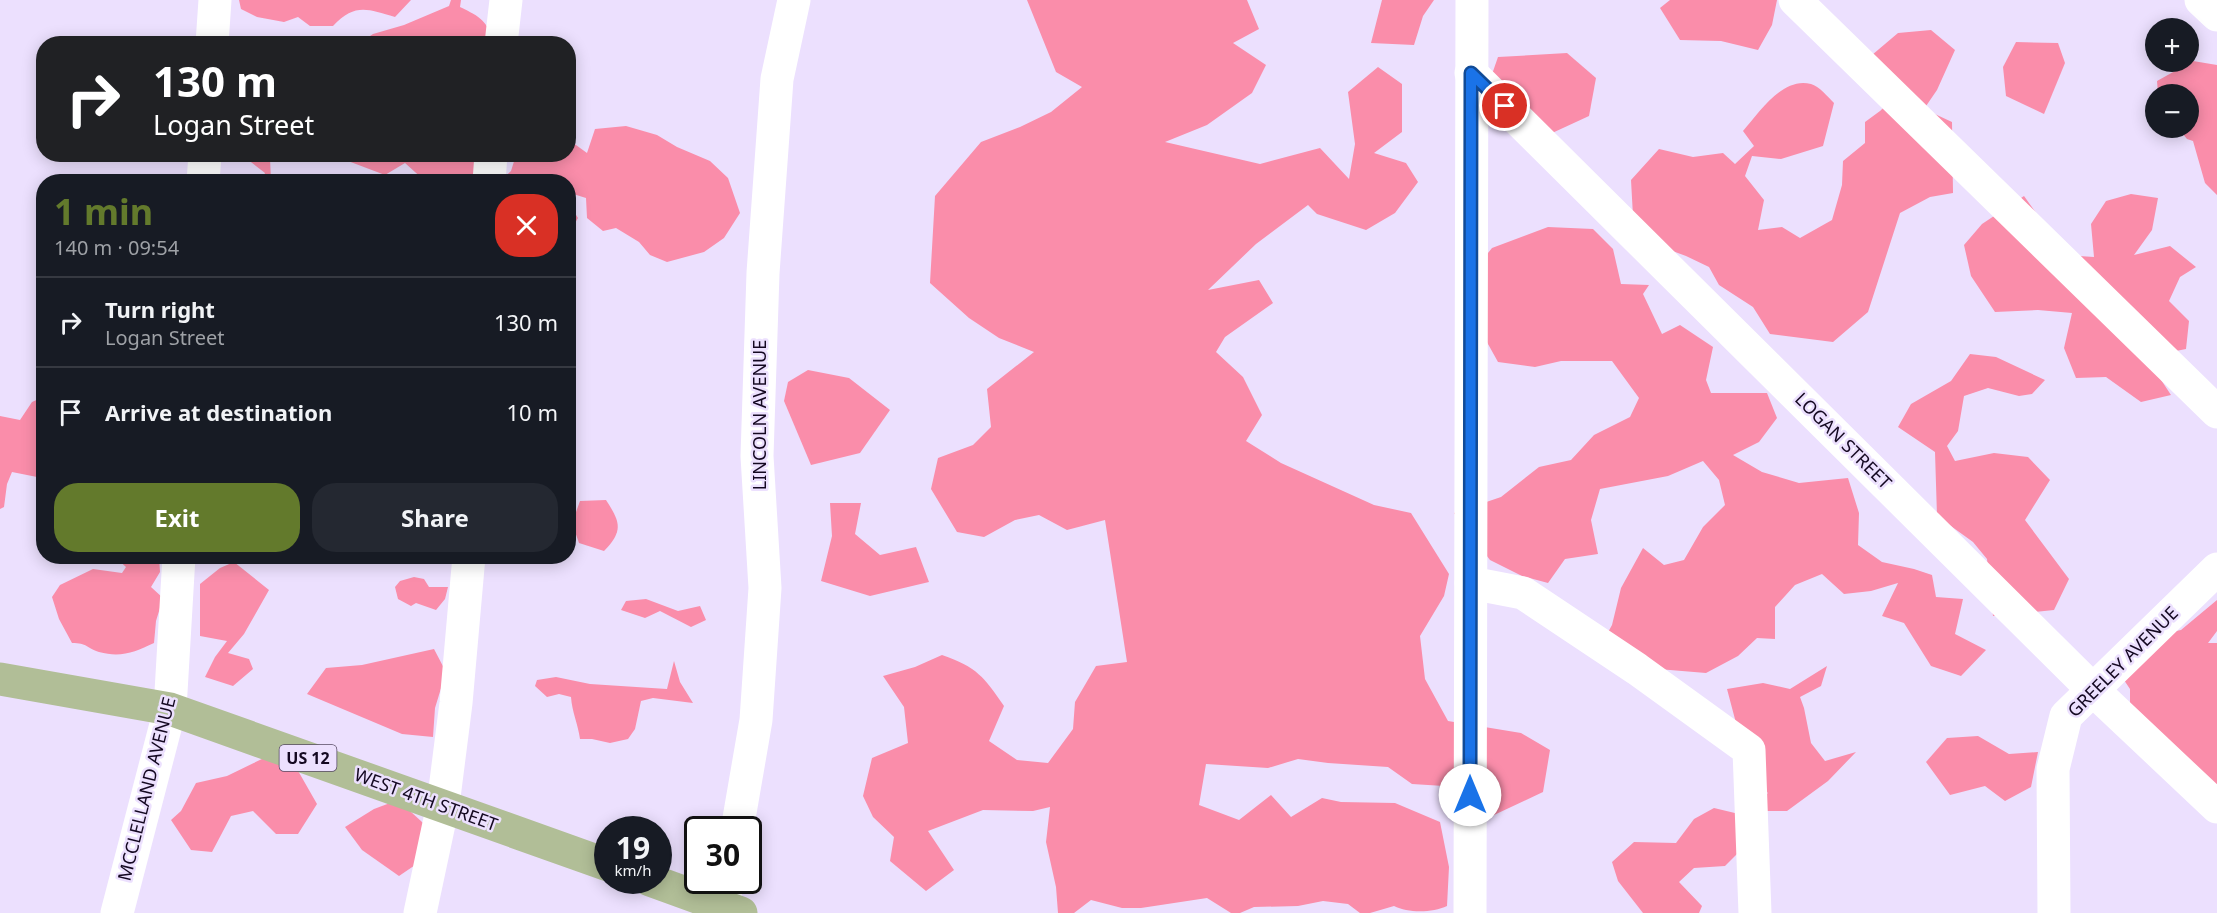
<!DOCTYPE html>
<meta charset="utf-8">
<style>
:root{--surface:#171b24;--page:#242831;--text:#f1f3f6;--muted:#9ea1a6;--line:#363941;--accent:#637a2c}
body{margin:0;font-family:"Noto Sans",sans-serif;background:var(--page);color:var(--text);height:100vh;display:flex;flex-direction:column;font-size:22px;white-space:nowrap}
*{box-sizing:border-box;margin:0}
p{font-size:20px;color:var(--muted)}
.icon{flex:none;width:33px;height:33px;fill:none;stroke:currentColor;stroke-width:2;stroke-linecap:round;stroke-linejoin:round}
.map{position:relative;flex:1;overflow:hidden}
.details{position:absolute;left:36px;top:174px;width:540px;height:390px;display:flex;flex-direction:column;background:var(--surface);border-radius:24px;box-shadow:0 3px 15px #0003}
.details>*{flex:none}
.banner{position:absolute;left:36px;top:36px;width:540px;height:126px;border-radius:24px;box-shadow:0 3px 15px #0003;background:#202124;color:#fff;overflow:hidden}
.tools{position:absolute;left:2145px;top:18px;display:grid;gap:12px}
.tools a{display:grid;place-items:center;width:54px;height:54px;border-radius:50%;background:var(--surface);box-shadow:0 3px 15px #0003;font-size:30px}
.speed{position:absolute;left:594px;top:816px;display:flex;gap:12px;font-size:30px;font-weight:700;text-align:center}
.speed>*{display:grid;place-content:center;width:78px;height:78px;border-radius:50%;background:var(--surface);box-shadow:0 3px 15px #0003;line-height:1}
.speed small{font-size:15px;font-weight:400}
.speed .limit{border:3px solid #111;border-radius:9px;background:#fff;color:#111}
.pin{position:absolute;display:grid;place-items:center;width:51px;height:51px;color:#fff;margin:-26px;border:3px solid #fff;border-radius:50%;box-shadow:0 2px 6px #0007}
.me{position:absolute;width:66px;margin:-33px;rotate:0deg;stroke-linejoin:round;filter:drop-shadow(0 0 4px #0008)}
.turn{display:flex;align-items:center;gap:21px;height:126px;padding:0 18px;font-size:27px}
.turn .icon{width:78px;height:78px;stroke-width:2.5}
.turn b{display:block;font-size:42px;line-height:51px}
.round{display:grid;place-items:center;flex:none;width:63px;height:63px;border-radius:24px;background:var(--page)}
.head{display:flex;align-items:center;justify-content:space-between;height:102px;padding:0 18px}
h1{font-size:36px;font-weight:700;line-height:45px;color:var(--accent)}
.primary-button{display:flex;gap:12px;margin-top:auto;padding:12px 18px}
.primary-button a{flex:1;height:69px;border-radius:24px;background:var(--accent);color:#fff;font-size:24px;font-weight:700;line-height:69px;text-align:center}
.primary-button a+a{background:var(--page);color:var(--text)}
ul{padding:0;list-style:none}
li{display:flex;align-items:center;gap:18px;height:90px;padding:0 18px;border-top:2px solid var(--line)}
li div{flex:1}
li b{display:block;font-size:22px}
li em{font-style:normal}
.map>svg:first-child{display:block}
.forest{fill:#fa8daa}
.lines{fill:none;stroke-linecap:round;stroke-linejoin:round}
.minor{stroke:#fff;stroke-width:33}
.major{stroke:#b1be97;stroke-width:33}
.route-casing{stroke:#114b97;stroke-width:15}
.route{stroke:#1a73e8;stroke-width:10}
.labels{text-anchor:middle;stroke-width:5;stroke-linejoin:round;paint-order:stroke}
.shield{fill:#ece0fe;stroke:#554963;stroke-width:1.5}
.shield-label{font-size:16px;font-weight:bold;fill:#140821}
.street-label{font-size:18px;fill:#140821;stroke:#ece0fe}
</style>
<div class="map">
<svg width="2217" height="913" viewBox="0 0 2217 913">
<rect width="100%" height="100%" fill="#ece0fe"/>
<g class="forest">
<path d="M 239,0 L 411,0 L 395,17 C 367,9 355,3 333,26 L 310,26 L 298,17 L 284,22 L 257,17 L 241,9 Z"/>
<path d="M 451,0 L 461,0 L 460,7 C 481,17 487,21 494,43 L 358,44 L 373,34 L 404,25 L 449,6 Z"/>
<path d="M 1027,0 L 1247,0 L 1259,29 L 1233,43 L 1266,65 L 1252,93 L 1207,125 L 1165,142 L 1260,164 L 1320,148 L 1349,179 L 1355,144 L 1348,92 L 1378,67 L 1402,84 L 1402,132 L 1374,153 L 1406,163 L 1418,182 L 1395,213 L 1366,230 L 1317,214 L 1308,205 L 1256,244 L 1208,290 L 1259,280 L 1273,303 L 1225,337 L 1216,352 L 1243,377 L 1262,415 L 1246,441 L 1281,463 L 1374,505 L 1411,513 L 1449,574 L 1444,596 L 1420,636 L 1425,679 L 1448,721 L 1521,733 L 1550,750 L 1543,792 L 1494,815 L 1444,786 L 1412,784 L 1388,767 L 1328,763 L 1298,759 L 1268,768 L 1206,764 L 1199,805 L 1239,820 L 1271,795 L 1291,817 L 1322,798 L 1341,802 L 1395,803 L 1440,822 L 1449,867 L 1447,906 C 1432,913 1408,913 1394,906 L 1370,913 L 1360,913 L 1348,904 L 1323,901 L 1298,906 L 1254,907 L 1240,913 L 1231,913 L 1207,898 L 1141,908 L 1122,908 L 1091,900 L 1074,913 L 1058,913 L 1056,887 L 1046,842 L 1050,807 L 1033,811 L 983,810 L 928,831 L 954,870 L 926,891 L 890,861 L 894,837 L 873,817 L 863,796 L 872,758 L 908,743 L 904,707 L 883,676 L 915,667 L 942,655 C 977,667 984,677 1004,706 L 989,741 L 1017,760 L 1048,763 L 1073,729 L 1075,702 L 1096,666 L 1127,662 L 1105,520 L 1067,530 L 1039,515 L 1015,520 L 984,537 L 957,532 L 931,489 L 938,458 L 973,445 L 991,427 L 987,389 L 1034,352 L 999,338 L 969,318 L 930,283 L 935,196 L 981,142 L 1020,127 L 1051,112 L 1082,87 L 1056,72 Z"/>
<path d="M 1382,0 L 1434,0 L 1423,16 L 1414,45 L 1371,43 Z"/>
<path d="M 1670,0 L 1777,0 L 1772,25 L 1758,50 L 1721,41 L 1680,40 L 1660,8 Z"/>
<path d="M 1931,30 L 1955,50 L 1937,90 L 1924,109 L 1952,122 L 1953,193 L 1930,197 L 1900,213 L 1868,312 L 1833,342 L 1770,334 L 1753,307 L 1719,285 L 1709,267 L 1686,256 L 1659,246 L 1633,216 L 1631,180 L 1659,149 L 1693,157 L 1723,153 L 1735,164 L 1754,146 L 1743,131 C 1759,113 1783,76 1811,84 C 1819,86 1828,97 1834,103 L 1823,146 L 1781,159 L 1752,156 L 1745,176 L 1764,200 L 1758,230 L 1782,227 L 1800,238 L 1832,220 L 1842,185 L 1843,161 L 1865,143 L 1865,122 L 1880,111 L 1904,88 L 1872,55 L 1898,33 Z"/>
<path d="M 2016,42 L 2058,43 L 2065,63 L 2044,114 L 2006,96 L 2003,67 Z"/>
<path d="M 1567,53 L 1596,78 L 1589,116 L 1550,134 L 1482,103 L 1498,57 Z"/>
<path d="M 2193,61 L 2217,65 L 2217,195 L 2205,183 L 2193,141 L 2187,139 L 2178,128 L 2188,128 L 2188,94 L 2158,94 L 2157,81 Z"/>
<path d="M 626,126 L 657,135 L 677,147 L 710,161 L 728,178 L 740,213 L 724,238 L 704,252 L 667,262 L 650,255 L 639,242 L 616,228 L 603,231 L 587,218 L 586,198 L 570,193 L 571,207 L 578,218 L 569,233 L 568,182 L 499,182 L 511,171 L 516,155 L 568,154 L 569,140 L 587,153 L 595,129 Z"/>
<path d="M 242,155 L 276,155 L 270,158 L 271,181 L 262,181 L 265,173 Z"/>
<path d="M 310,155 L 479,155 L 474,182 L 425,181 L 405,163 L 385,175 L 348,161 Z"/>
<path d="M 2131,194 L 2158,198 L 2152,230 L 2134,255 L 2170,246 L 2196,267 L 2180,277 L 2169,301 L 2189,321 L 2186,349 L 2146,357 L 2171,395 L 2141,402 L 2106,377 L 2076,378 L 2064,348 L 2072,313 L 2038,310 L 1995,312 L 1971,276 L 1964,245 L 1982,224 L 2024,196 L 2044,224 L 2079,256 L 2094,257 L 2091,224 L 2106,201 Z"/>
<path d="M 1548,227 L 1593,229 L 1613,249 L 1621,284 L 1649,285 L 1643,294 L 1662,334 L 1680,325 L 1713,347 L 1706,380 L 1711,393 L 1767,393 L 1777,418 L 1759,442 L 1733,455 L 1762,472 L 1799,483 L 1848,478 L 1859,513 L 1858,545 L 1882,562 L 1914,569 L 1932,575 L 1936,597 L 1963,599 L 1955,634 L 1986,650 L 1961,676 L 1931,666 L 1904,623 L 1882,616 L 1898,583 L 1871,591 L 1844,594 L 1822,574 L 1795,585 L 1775,607 L 1775,639 L 1757,638 L 1738,656 L 1706,673 L 1610,665 L 1594,658 L 1612,625 L 1621,588 L 1643,548 L 1664,565 L 1684,560 L 1703,527 L 1725,505 L 1719,480 L 1703,461 L 1668,476 L 1600,489 L 1591,520 L 1598,554 L 1565,559 L 1548,583 L 1522,576 L 1490,560 L 1454,513 L 1501,497 L 1539,467 L 1571,460 L 1594,435 L 1630,417 L 1639,398 L 1612,361 L 1561,361 L 1535,367 L 1498,362 L 1458,290 L 1492,248 Z"/>
<path d="M 1970,354 L 1996,357 L 2045,380 L 2032,394 L 2019,396 L 1988,388 L 1964,396 L 1958,431 L 1947,446 L 1955,461 L 1994,453 L 2028,457 L 2050,480 L 2025,520 L 2069,579 L 2054,610 L 1993,616 L 1987,559 L 1973,542 L 1937,516 L 1935,452 L 1898,427 L 1911,404 L 1951,381 Z"/>
<path d="M 808,370 L 849,378 L 890,410 L 860,453 L 811,465 L 784,401 L 788,382 Z"/>
<path d="M 43,397 L 43,480 L 37,477 L 12,472 L 7,484 L 4,507 L 0,509 L 0,416 L 20,420 L 32,402 Z"/>
<path d="M 606,500 C 621,523 623,531 604,551 L 579,543 L 572,523 L 580,501 Z"/>
<path d="M 830,503 L 861,503 L 855,534 L 880,555 L 916,547 L 929,582 L 870,596 L 821,581 L 832,536 Z"/>
<path d="M 115,557 L 159,557 L 160,572 L 151,587 L 163,598 L 156,621 L 154,643 C 135,652 121,658 99,652 C 87,648 87,643 72,643 L 59,619 L 52,597 L 60,585 L 93,569 L 122,573 L 126,567 Z"/>
<path d="M 234,562 L 269,590 L 244,634 L 228,653 L 249,659 L 253,669 L 233,686 L 205,677 L 215,657 L 227,641 L 200,636 L 200,584 L 220,568 Z"/>
<path d="M 414,577 L 424,579 L 429,587 L 448,587 L 445,599 L 436,610 L 416,603 L 411,606 L 398,599 L 395,587 L 400,581 Z"/>
<path d="M 646,599 L 678,611 L 700,606 L 706,620 L 691,627 L 660,611 L 645,618 L 621,610 L 626,601 Z"/>
<path d="M 2217,600 L 2217,631 L 2208,643 L 2217,643 L 2217,784 L 2208,788 L 2130,705 L 2130,689 L 2120,674 L 2156,635 L 2181,630 Z"/>
<path d="M 434,649 L 446,672 L 435,708 L 433,737 L 402,734 L 307,694 L 326,668 L 362,665 Z"/>
<path d="M 674,661 L 680,682 L 693,703 L 653,698 L 641,701 L 635,729 L 628,739 L 610,743 L 592,739 L 580,739 C 578,724 572,712 571,697 L 559,694 L 547,697 L 535,686 L 537,680 L 556,677 L 590,684 L 667,689 Z"/>
<path d="M 1827,666 L 1821,686 L 1800,697 L 1804,708 L 1811,743 L 1825,761 L 1856,752 L 1828,781 L 1787,811 L 1766,811 L 1744,847 L 1725,866 L 1694,868 L 1679,882 L 1702,906 L 1699,913 L 1643,913 L 1618,881 L 1612,862 L 1634,842 L 1676,843 L 1694,819 L 1714,808 L 1739,814 L 1768,793 L 1743,774 L 1736,723 L 1727,689 L 1763,683 L 1790,689 Z"/>
<path d="M 1978,736 L 2009,754 L 2038,752 L 2031,787 L 2005,801 L 1985,786 L 1950,795 L 1926,762 L 1947,738 Z"/>
<path d="M 264,758 L 297,769 L 317,804 L 298,834 L 276,834 L 253,811 L 231,816 L 212,852 L 191,850 L 171,820 L 181,811 L 196,783 L 227,776 Z"/>
<path d="M 398,800 L 446,844 L 399,876 L 362,850 L 345,827 L 374,809 Z"/>
</g>
<g class="lines">
<g class="minor">
<path d="M 1795,0 L 2217,412"/>
<path d="M 2201,0 L 2217,15"/>
<path d="M 212,44 L 215,0"/>
<path d="M 501,44 L 506,0"/>
<path d="M 1471,73 L 2093,690 L 2217,807"/>
<path d="M 203,182 L 205,154"/>
<path d="M 489,182 L 491,154"/>
<path d="M 1471,583 L 1523,593 L 1637,669 L 1749,750 L 1755,913"/>
<path d="M 737,830 L 756,720 L 765,588 L 757,456 L 763,273 L 777,79 L 794,0"/>
<path d="M 117,913 L 170,709 L 179,556"/>
<path d="M 420,913 L 443,805 L 456,703 L 469,556"/>
<path d="M 722,913 L 728,880"/>
<path d="M 1470,913 L 1472,0"/>
<path d="M 2054,913 L 2053,769 L 2066,716 L 2217,569"/>
</g>
<g class="major">
<path d="M 0,679 L 170,709 L 608,865"/>
<path d="M 650,880 L 741,913"/>
</g>
</g>
<g class="lines">
<g class="route-casing">
<path id="route" d="M 1470,795 L 1471,73 L 1505,106"/>
</g>
<use href="#route" class="route"/>
</g>
<g class="labels">
<rect class="shield" x="279.5" y="745" width="57" height="26" rx="4.5"/>
<g class="shield-label">
<text x="308" y="764">US 12</text>
</g>
<g class="street-label">
<text transform="translate(760 415) rotate(-90)" y="6">LINCOLN AVENUE</text>
<text transform="translate(1843 441) rotate(45)" y="6">LOGAN STREET</text>
<text transform="translate(2123 662) rotate(-45)" y="6">GREELEY AVENUE</text>
<text transform="translate(147 789) rotate(-76)" y="6">MCCLELLAND AVENUE</text>
<text transform="translate(426 800) rotate(20)" y="6">WEST 4TH STREET</text>
</g>
</g>
</svg>
<div class="tools">
<a>+</a>
<a>−</a>
</div>
<div class="speed"><div>19<small>km/h</small></div><div class="limit">30</div></div>
<div class="pin" style="left:1505px;top:106px;background:#d93025"><svg class="icon" aria-label="arrive" viewBox="0 0 24 24"><path d="M6 21V4h12l-3 4 3 4H6"/></svg></div>
<svg class="me" style="left:1470px;top:795px" viewBox="-20 -20 40 40"><circle r="19" fill="#fff"/><path d="M0-13L10 11 0 6-10 11z" fill="#1a73e8"/></svg>
<div class="banner">
<div class="turn"><svg class="icon" aria-label="right" viewBox="0 0 24 24"><path d="M7 20v-9h11M14 6l5 5-5 5"/></svg><div><b>130 m</b>Logan Street</div></div>
</div>
<section class="details">
<div class="head"><div><h1>1 min</h1><p>140 m · 09:54</p></div><a class="round" style="background:#d93025;color:#fff"><svg class="icon" aria-label="close" viewBox="0 0 24 24"><path d="M6 6l12 12M18 6L6 18"/></svg></a></div>
<ul>
<li><svg class="icon" aria-label="right" viewBox="0 0 24 24"><path d="M7 20v-9h11M14 6l5 5-5 5"/></svg><div><b>Turn right</b><p>Logan Street</p></div><em>130 m</em></li>
<li><svg class="icon" aria-label="arrive" viewBox="0 0 24 24"><path d="M6 21V4h12l-3 4 3 4H6"/></svg><div><b>Arrive at destination</b></div><em>10 m</em></li>
</ul>
<div class="primary-button"><a>Exit</a><a>Share</a></div>
</section>
</div>
